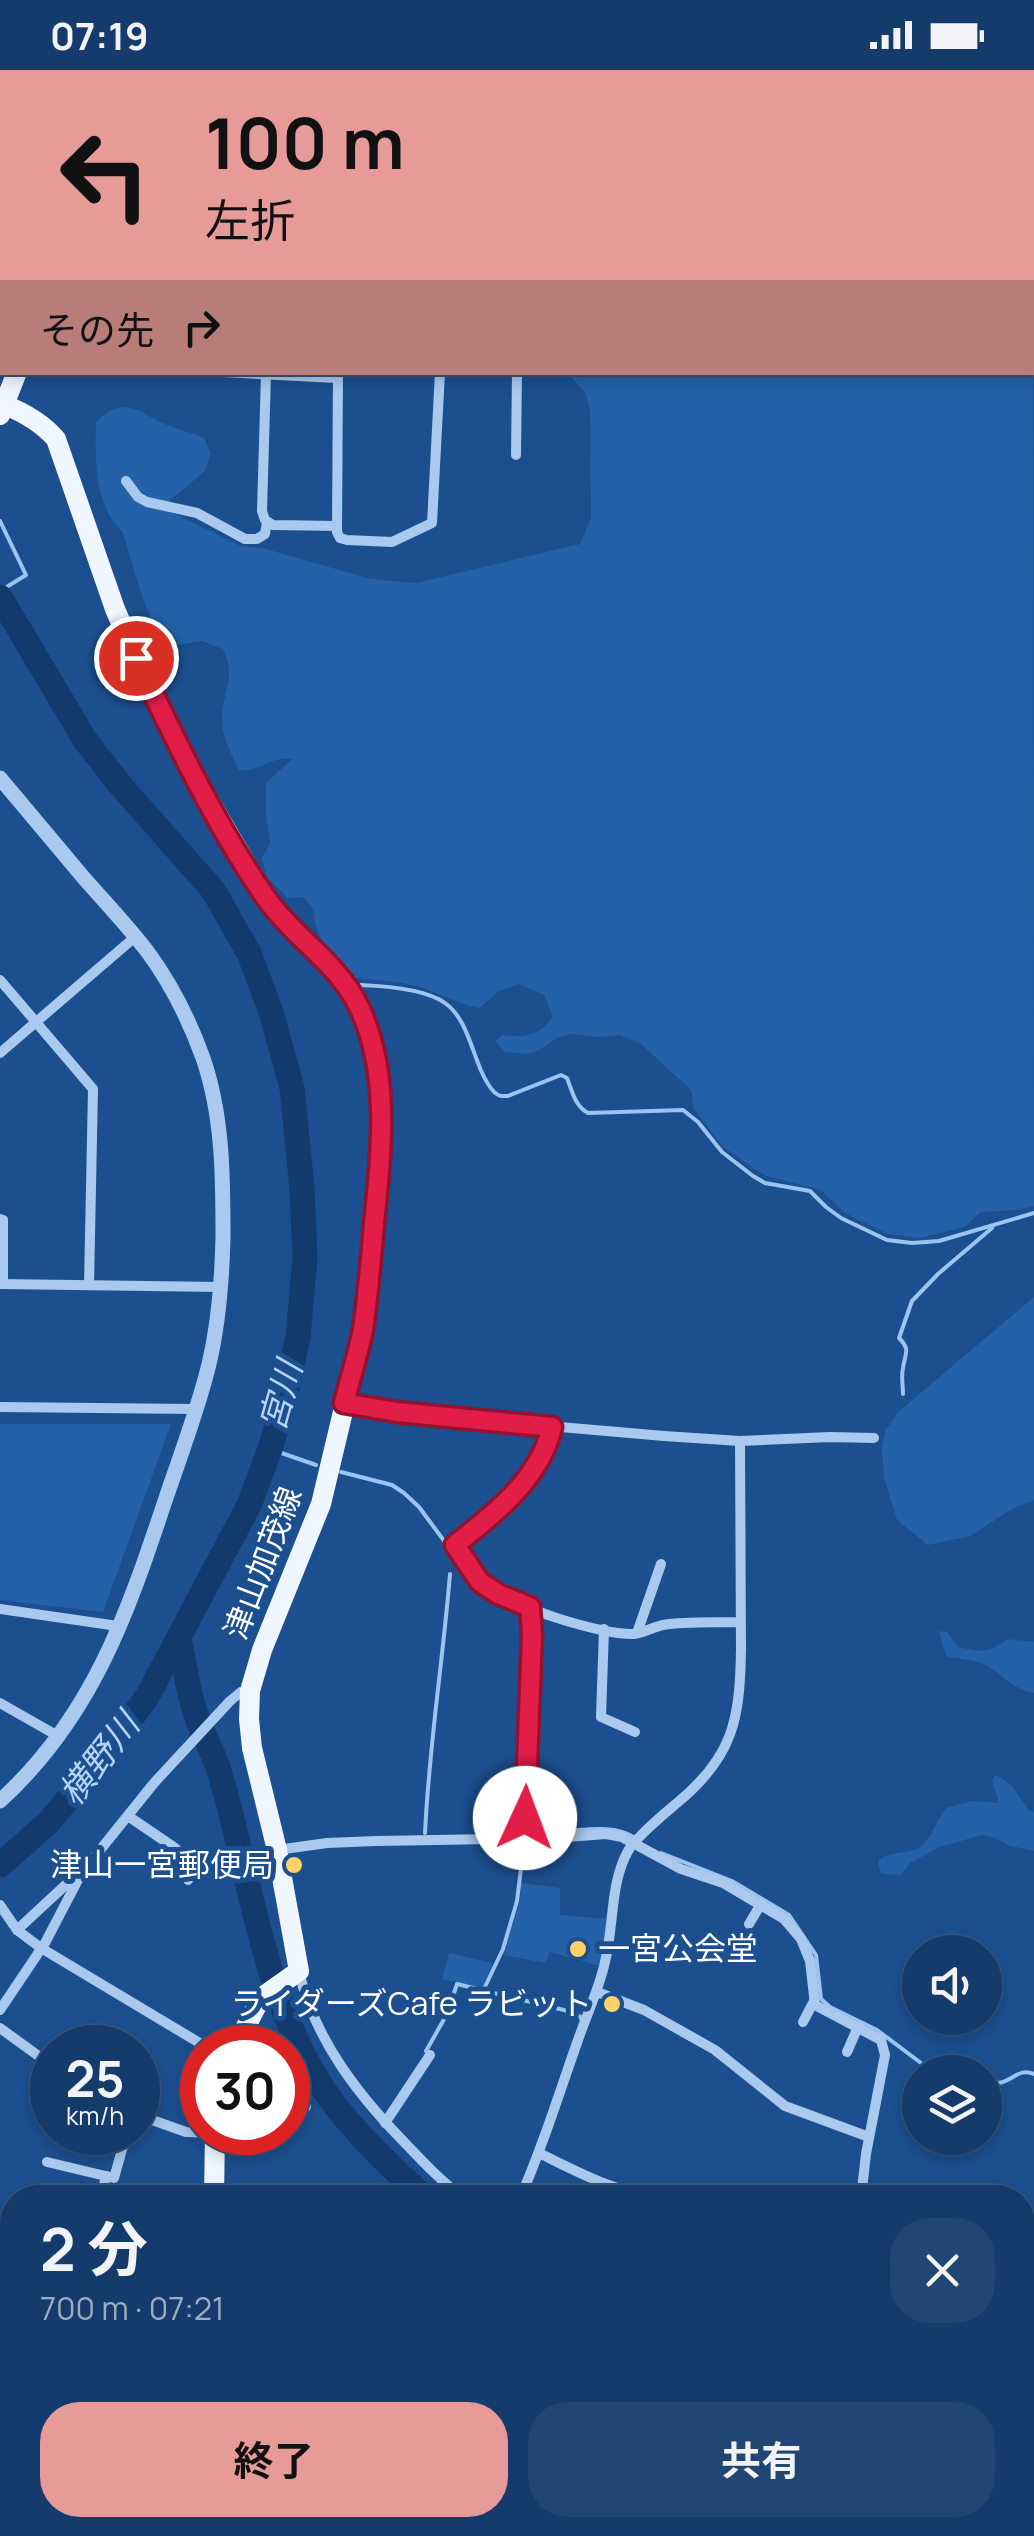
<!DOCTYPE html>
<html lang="ja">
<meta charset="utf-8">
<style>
:root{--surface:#143b6b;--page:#214673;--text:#f1f3f6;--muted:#9dadc1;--line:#33557e;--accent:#e69b98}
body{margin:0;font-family:Manrope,"Noto Sans JP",sans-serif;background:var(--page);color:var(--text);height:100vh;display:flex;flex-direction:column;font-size:38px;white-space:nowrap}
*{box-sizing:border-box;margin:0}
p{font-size:32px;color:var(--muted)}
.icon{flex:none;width:55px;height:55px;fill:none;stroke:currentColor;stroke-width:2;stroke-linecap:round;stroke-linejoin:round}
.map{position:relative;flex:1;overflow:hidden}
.side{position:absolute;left:0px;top:2115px;width:1035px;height:352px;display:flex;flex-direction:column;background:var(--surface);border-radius:40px 40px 0 0;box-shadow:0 5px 15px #0003,0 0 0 2px var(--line)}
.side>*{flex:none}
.top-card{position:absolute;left:0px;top:0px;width:1035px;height:305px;box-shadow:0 5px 15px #0003,0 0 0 2px var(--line);background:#e69b98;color:#111;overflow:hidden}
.tools{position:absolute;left:902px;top:1865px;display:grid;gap:20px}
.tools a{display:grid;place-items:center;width:100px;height:100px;border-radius:50%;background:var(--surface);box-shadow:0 5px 15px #0003,0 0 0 2px var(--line);font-size:50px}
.speed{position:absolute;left:30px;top:1955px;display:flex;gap:20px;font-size:50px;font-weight:700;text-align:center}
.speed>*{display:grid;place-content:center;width:130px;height:130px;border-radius:50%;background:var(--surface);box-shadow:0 5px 15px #0003,0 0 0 2px var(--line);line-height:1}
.speed small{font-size:25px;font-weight:400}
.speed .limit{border:15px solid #d22;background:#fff;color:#111}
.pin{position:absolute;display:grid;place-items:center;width:85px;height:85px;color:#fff;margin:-42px;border:5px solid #fff;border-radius:50%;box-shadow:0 2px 10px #0007}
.me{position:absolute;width:110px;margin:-55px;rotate:2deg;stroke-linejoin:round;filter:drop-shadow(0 0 8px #0008)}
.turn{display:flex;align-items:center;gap:35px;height:210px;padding:0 40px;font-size:45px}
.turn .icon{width:130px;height:130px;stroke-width:2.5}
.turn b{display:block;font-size:70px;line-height:85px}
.then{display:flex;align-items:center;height:95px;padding:0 40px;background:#0003;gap:20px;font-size:38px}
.round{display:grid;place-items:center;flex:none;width:105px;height:105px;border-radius:40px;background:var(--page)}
.summary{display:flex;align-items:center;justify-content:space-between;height:170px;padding:0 40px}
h1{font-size:60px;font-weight:700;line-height:75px}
.action{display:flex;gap:20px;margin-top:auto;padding:20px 40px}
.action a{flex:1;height:115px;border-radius:40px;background:var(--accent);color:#111;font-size:40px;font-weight:700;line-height:115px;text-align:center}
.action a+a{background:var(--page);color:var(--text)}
.status{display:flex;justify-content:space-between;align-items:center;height:70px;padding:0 50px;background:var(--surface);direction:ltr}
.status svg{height:28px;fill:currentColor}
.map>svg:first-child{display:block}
.green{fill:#2461a8}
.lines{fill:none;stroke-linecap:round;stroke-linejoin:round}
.stream{stroke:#9cc4f0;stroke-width:4}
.river{stroke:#123a6d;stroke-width:25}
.minor{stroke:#a9c9ee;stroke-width:10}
.tertiary{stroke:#a9c9ee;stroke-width:15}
.secondary{stroke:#d6e6fa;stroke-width:18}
.primary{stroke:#f0f6ff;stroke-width:20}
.route-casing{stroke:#92132f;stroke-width:25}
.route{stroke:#e11d48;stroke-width:18}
.poi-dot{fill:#ffd166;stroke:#1b4f8f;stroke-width:4}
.labels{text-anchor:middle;stroke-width:10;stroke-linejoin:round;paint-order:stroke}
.street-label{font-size:32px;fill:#fff;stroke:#1b4f8f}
.poi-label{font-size:32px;fill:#fff;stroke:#1b4f8f;text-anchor:end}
.water-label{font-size:35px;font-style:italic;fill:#b5d3f5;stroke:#1b4f8f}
</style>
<div class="status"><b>07:19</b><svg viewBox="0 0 49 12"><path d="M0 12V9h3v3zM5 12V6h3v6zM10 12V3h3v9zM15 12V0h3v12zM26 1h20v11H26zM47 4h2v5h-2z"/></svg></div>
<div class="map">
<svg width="1034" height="2466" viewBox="0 0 1034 2466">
<rect width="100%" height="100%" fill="#1b4f8f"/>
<g class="green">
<path d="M 618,0 L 1034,0 L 1034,149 L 1033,150 L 1032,2 L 619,2 Z"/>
<path d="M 1033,244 L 1034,1136 L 1016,1140 L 981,1142 L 964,1157 L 919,1168 L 888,1164 L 845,1143 L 821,1120 L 766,1106 L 723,1077 L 694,1039 L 691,1020 L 641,974 L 620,965 L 598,967 L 571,964 L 557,968 L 540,980 L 528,984 L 505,982 L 495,971 L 502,965 C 526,968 538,966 553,947 L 544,925 L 519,914 L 499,921 L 479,938 C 454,933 433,919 408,914 C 389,910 369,910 350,907 C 338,894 325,882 319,865 C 311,845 321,846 303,827 L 288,828 L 266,806 L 262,788 L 270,773 L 266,743 L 266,713 L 292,689 C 272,685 259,703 239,700 C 232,685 223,669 222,653 C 220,625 238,609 223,579 L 202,571 L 171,576 C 143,550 135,497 122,461 C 94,436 95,387 96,352 C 125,324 136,341 167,355 C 178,360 191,362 204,368 L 211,383 L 204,402 L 170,430 L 173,443 L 241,476 L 266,479 L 371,509 L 416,513 L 580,474 L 591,448 L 590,343 L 586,323 L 567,303 L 1032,302 Z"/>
<path d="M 1034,1227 L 1034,1430 L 1012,1439 L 970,1466 L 928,1475 L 897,1450 L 884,1408 L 882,1379 L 885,1361 L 898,1342 Z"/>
<path d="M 0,1354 L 171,1354 L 103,1542 L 0,1530 Z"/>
<path d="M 939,1561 L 947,1562 L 958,1577 C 982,1582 988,1584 1007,1569 L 1034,1572 L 1034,1623 C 1009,1619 1000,1599 978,1592 C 967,1589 956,1589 946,1586 Z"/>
<path d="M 996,1705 L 1010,1714 L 1029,1740 L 1034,1742 L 1034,1781 L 1007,1775 L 996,1768 L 982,1765 L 940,1777 L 910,1793 L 901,1805 L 881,1804 L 878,1791 C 890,1779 911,1786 924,1774 C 930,1768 940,1746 946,1738 L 972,1731 L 999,1733 L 992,1710 Z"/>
<path d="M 521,1813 L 560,1818 L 560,1845 L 610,1849 L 600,1896 L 550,1882 L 545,1893 L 504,1885 L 520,1831 Z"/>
<path d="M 449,1883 L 493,1893 L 481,1919 L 442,1909 Z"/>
<path d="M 1034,2323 L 1034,2466 L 949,2466 L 935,2455 L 1022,2455 L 1023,2324 Z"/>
</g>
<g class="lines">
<g class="stream">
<path d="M 0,451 L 26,505 L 0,521"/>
<path d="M 361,915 C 384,916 426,919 445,933 C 472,952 473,999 494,1022 C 500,1027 501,1026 508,1026 L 561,1005 L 567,1008 C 572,1021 575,1036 588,1043 L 683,1040 L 698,1052 L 722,1082 L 753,1106 L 765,1113 L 810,1121 L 826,1137 L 841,1148 L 887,1170 L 912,1173 L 939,1171 L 1034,1143"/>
<path d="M 903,1324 C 903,1316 901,1306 903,1298 C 905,1283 911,1280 899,1268 L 912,1231 L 938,1204 L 992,1158"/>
<path d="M 270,1379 L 316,1395"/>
<path d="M 341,1402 L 392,1415 L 404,1423 L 419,1437 L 485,1526 L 536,1547 L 541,1557 L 541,1571 L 535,1607 L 530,1743 C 534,1751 537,1758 546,1761 C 550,1762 558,1761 562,1761 C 586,1760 615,1754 635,1768"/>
<path d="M 425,1763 C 429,1676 443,1590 450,1504"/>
<path d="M 661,1783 L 732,1811 L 789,1845 L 816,1885 L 821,1929 L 830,1937 L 877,1960 L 933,2002"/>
<path d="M 483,1921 L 503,1879 L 517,1831 L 524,1774"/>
<path d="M 426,1981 L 447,1944 L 457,1914 L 564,1940 L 581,1947 L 581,1949"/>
<path d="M 969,2002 L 974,1999 L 984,2002"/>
<path d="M 985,2004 L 998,2013 C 1012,2012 1019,1997 1034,2004"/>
<path d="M 1022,2328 L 1034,2325"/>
<path d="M 789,2466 L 798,2455"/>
</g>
<g class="river">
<path d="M 0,527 L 85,670 L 121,716 L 213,820 L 249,883 L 271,942 L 292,1018 L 302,1118 L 305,1188 L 298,1267 L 284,1333 L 270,1379 L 249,1435 L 147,1627 L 91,1702 L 48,1753 L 0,1795"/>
<path d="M 179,1569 C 185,1595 188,1625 198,1650 C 205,1670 216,1687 221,1707 C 250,1807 264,1928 322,2017 C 344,2052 394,2101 426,2128"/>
<path d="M 702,2455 L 712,2466"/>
<path d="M 549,2466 L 555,2455"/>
</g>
<g class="minor">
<path d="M 166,2 L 166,0"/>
<path d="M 264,2 L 265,0"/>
<path d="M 222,302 L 336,308"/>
<path d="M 338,302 L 337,462 L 340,468 L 347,470 L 392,472 L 432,453 L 440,302"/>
<path d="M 266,304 L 262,441 L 265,450 L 273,455 L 337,456"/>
<path d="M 516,385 L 517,302"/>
<path d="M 126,411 L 138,427 L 147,432 L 197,443 L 245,469 L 257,469 L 265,464 L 267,452"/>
<path d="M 0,910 L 93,1019 L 89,1215"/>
<path d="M 0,983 L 135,867"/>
<path d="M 0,1149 L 3,1150 L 3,1214"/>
<path d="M 0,1214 L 221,1217"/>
<path d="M 345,1333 L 432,1346 L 664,1366 L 740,1371 L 830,1367 L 874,1368"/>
<path d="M 0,1337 L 195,1339"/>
<path d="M 552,1357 C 539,1409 495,1443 455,1475 C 463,1488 470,1503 482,1513 C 506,1535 600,1565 634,1564 C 643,1563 653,1557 663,1555 C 688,1551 715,1553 740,1552"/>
<path d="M 529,1537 L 531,1565 L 525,1748 L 533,1767"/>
<path d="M 0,1539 L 111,1555 L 120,1558"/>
<path d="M 604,1559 L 601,1647 L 635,1662"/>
<path d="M 637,1563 L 661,1494"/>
<path d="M 0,1633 L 58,1666"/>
<path d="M 128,1746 L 175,1778 L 194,1796 L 188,1810"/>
<path d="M 277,1780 L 327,1773 L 376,1771 L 555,1768 L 606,1764 L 622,1767 L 681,1799 L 723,1813 L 784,1849 L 801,1869 L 810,1891 L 815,1935 L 881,1970 L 885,1985 L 866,2084 L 861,2128"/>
<path d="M 0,1835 L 17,1860 L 41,1878 L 208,1978"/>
<path d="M 749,1854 L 761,1834"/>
<path d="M 17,1860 L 72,1809 L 80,1805 L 154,1713 L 230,1631 L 241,1622 L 249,1621"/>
<path d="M 299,1902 C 315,1970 358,2025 406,2074 C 424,2093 443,2113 464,2128"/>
<path d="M 597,1922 L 644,1940 L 715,1980 L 785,2036 L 869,2067"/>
<path d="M 0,1940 L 45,1873 L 79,1808"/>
<path d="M 803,1952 L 814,1931"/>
<path d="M 0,1958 L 51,1995 L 52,2002"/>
<path d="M 847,1982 L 858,1957"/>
<path d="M 288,2026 L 306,2037"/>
<path d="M 138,2045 L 186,2062 L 214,2063"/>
<path d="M 385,2053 L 430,1985"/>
<path d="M 539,2083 C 578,2102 617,2124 662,2127"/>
<path d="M 47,2092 L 114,2108 L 127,2062"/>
<path d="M 101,2128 L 106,2106"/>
<path d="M 520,2128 C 543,2077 559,2023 578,1970 C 587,1944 599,1919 605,1892 C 614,1856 610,1813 628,1781 C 636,1767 664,1744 677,1733 C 733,1687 740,1650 741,1579 L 740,1371"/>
<path d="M 936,2128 L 941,2128"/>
<path d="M 1022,2142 L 1034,2146"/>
<path d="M 0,2246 L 12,2246"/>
<path d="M 0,2336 L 12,2335"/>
<path d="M 0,2422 L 12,2421"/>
<path d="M 723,2455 L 732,2466"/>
</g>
<path class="tertiary" d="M 0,708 C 28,741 55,774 83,807 C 104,831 127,855 147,881 C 170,912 190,952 203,988 C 223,1046 223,1107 223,1167 C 222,1210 219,1252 209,1294 C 198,1340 180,1386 165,1431 C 127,1545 92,1647 0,1731"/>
<g class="secondary">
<path d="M 0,96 L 2,96"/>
<path d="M 0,128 L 2,132"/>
</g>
<g class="primary">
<path d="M 13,0 L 13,2"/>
<path d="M 5,335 C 25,343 42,353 56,369 L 115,539 L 136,588 L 188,694 L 269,833 L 351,922 L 360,938 L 370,966 L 377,993 L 381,1042 L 378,1105 L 362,1262 L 321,1434 L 262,1580 L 250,1621 L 249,1649 L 252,1678 L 277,1780 L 299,1901 L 265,1925 L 256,1937 L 235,1978"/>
<path d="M 0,345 L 17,302"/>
<path d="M 214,2128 L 215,2062"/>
<path d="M 207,2466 L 207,2455"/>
</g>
</g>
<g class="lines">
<g class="route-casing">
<path id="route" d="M 136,588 C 175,669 214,753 266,828 C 293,867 339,894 359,937 C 391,1004 381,1083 374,1154 C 371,1189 368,1225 363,1260 C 358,1284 350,1309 344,1333 L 397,1342 L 552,1357 C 540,1409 495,1443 455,1475 L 480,1512 L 498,1524 L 530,1537 L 532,1565 L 525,1748"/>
</g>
<use href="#route" class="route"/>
</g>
<g class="poi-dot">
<circle cx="294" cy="1795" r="10"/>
<circle cx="578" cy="1879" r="10"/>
<circle cx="612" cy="1934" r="10"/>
</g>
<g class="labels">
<g class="street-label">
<text transform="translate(263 1493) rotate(-69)" y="11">津山加茂線</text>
</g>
<g class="poi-label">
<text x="274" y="1806">津山一宮郵便局</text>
<text x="598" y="1890" text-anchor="start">一宮公会堂</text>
<text x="592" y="1945">ライダーズCafe ラビット</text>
</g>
<g class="water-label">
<text transform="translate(281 1326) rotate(-74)" y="12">宮川</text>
<text transform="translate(99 1689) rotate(-52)" y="12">横野川</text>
</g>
</g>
</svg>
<div class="tools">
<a><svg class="icon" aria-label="sound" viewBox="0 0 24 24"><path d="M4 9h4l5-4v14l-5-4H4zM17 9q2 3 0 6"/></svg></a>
<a><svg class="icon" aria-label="layers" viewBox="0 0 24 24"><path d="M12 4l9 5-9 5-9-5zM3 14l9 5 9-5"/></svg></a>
</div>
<div class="speed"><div>25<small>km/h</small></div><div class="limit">30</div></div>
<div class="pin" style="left:136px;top:588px;background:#d93025"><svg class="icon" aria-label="arrive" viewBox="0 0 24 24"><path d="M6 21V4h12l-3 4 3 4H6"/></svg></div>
<svg class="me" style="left:525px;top:1748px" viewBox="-20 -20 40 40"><circle r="19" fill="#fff"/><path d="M0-13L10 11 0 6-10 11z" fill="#e11d48"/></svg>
<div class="top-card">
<div class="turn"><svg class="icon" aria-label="left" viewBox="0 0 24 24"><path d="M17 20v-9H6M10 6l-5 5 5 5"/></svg><div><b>100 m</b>左折</div></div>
<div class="then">その先<svg class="icon" aria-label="right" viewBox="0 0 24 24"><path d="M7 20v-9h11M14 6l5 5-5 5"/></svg></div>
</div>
<section class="side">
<div class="summary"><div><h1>2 分</h1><p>700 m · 07:21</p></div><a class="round"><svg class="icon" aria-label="close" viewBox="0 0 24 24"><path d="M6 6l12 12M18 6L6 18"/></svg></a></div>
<div class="action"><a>終了</a><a>共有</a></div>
</section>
</div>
